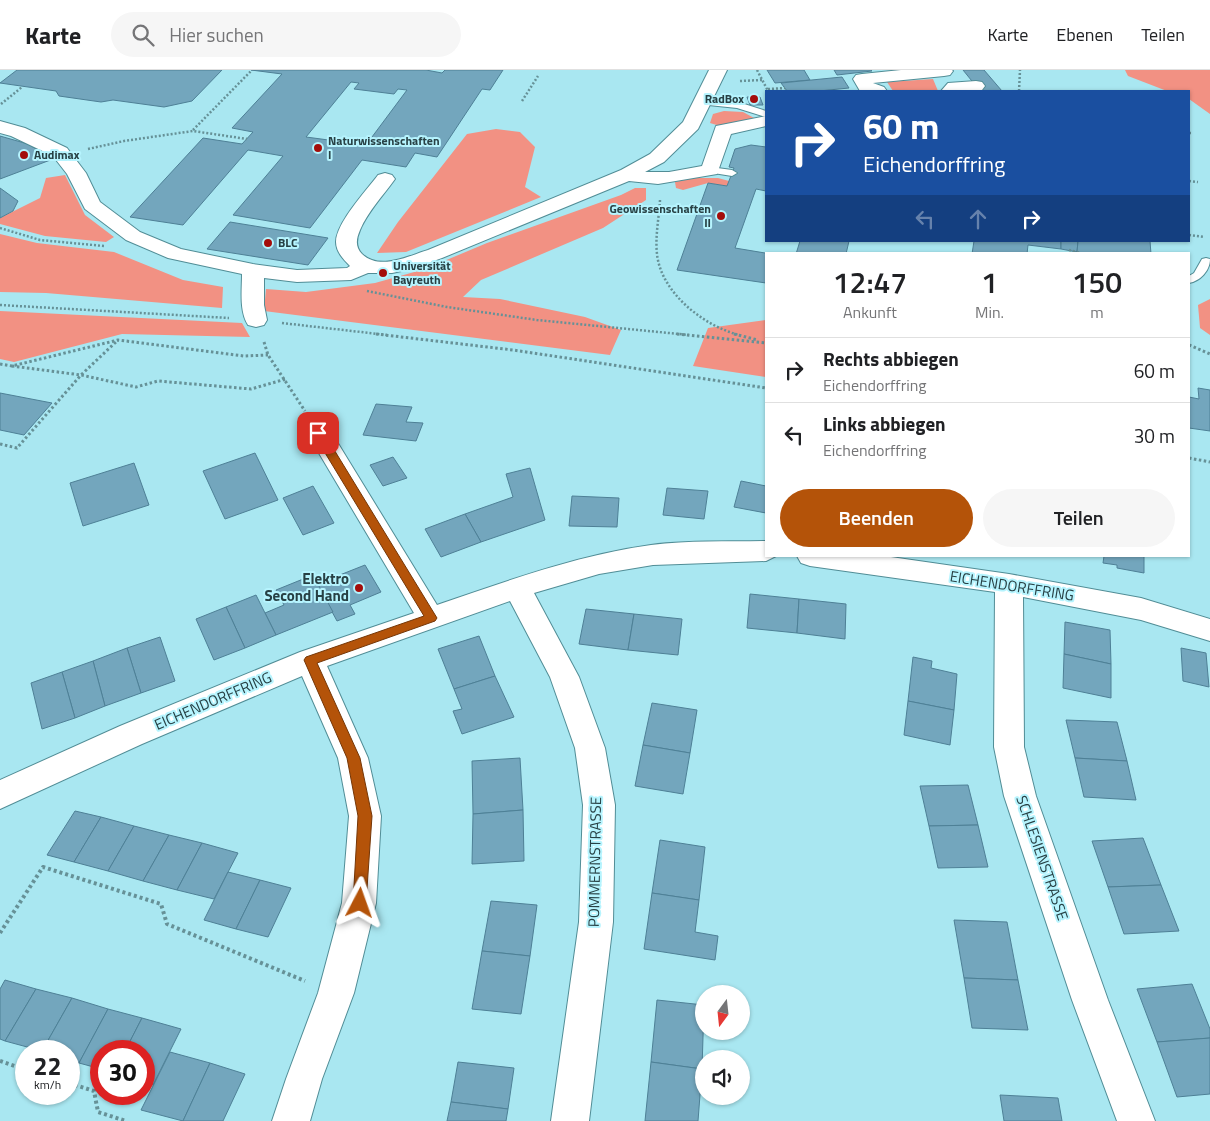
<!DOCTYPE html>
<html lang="de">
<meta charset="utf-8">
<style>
:root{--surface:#fff;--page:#f6f6f6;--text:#202124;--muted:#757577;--line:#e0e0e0;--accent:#b45309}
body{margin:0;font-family:"Titillium Web",sans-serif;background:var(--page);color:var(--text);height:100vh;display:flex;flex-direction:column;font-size:19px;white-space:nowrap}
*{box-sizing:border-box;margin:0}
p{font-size:16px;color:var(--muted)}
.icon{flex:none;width:28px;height:28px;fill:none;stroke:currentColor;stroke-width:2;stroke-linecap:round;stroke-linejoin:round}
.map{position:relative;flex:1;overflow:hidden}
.drawer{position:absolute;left:765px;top:182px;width:425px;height:305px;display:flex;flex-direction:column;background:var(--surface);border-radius:0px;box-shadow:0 1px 4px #0004}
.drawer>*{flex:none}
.top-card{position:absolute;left:765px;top:20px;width:425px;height:152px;border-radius:0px;box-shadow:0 1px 4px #0004;background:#1a4fa0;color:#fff;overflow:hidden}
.needle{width:32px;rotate:195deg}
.tools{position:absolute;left:695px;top:915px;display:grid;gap:10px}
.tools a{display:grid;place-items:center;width:55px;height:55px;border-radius:50%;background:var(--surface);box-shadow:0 1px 4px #0004;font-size:25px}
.speed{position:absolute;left:15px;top:970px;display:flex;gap:10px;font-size:25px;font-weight:700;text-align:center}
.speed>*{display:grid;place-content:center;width:65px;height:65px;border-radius:50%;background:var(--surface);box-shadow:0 1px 4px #0004;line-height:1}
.speed small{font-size:12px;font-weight:400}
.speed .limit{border:8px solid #d22;background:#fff;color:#111}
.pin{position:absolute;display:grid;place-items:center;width:42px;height:42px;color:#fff;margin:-21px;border-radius:10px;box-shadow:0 2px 8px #0006}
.me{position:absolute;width:55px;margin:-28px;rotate:4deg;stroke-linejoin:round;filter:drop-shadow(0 0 4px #0008)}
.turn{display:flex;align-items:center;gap:18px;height:105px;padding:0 15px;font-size:22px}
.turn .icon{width:65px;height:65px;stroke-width:2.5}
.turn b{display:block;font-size:35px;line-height:42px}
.lanes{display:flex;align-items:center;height:48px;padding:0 15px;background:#0003;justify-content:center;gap:25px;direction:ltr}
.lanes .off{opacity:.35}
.eta{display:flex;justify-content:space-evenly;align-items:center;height:85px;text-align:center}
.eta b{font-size:30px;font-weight:600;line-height:35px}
.action{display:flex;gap:10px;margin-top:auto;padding:10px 15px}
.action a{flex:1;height:58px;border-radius:30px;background:var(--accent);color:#fff;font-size:20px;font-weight:600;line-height:58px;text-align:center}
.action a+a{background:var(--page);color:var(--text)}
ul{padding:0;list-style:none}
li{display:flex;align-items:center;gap:15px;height:65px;padding:0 15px;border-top:1px solid var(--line)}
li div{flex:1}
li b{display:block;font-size:19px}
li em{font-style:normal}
header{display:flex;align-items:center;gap:30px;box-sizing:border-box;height:70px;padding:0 25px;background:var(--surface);border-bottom:1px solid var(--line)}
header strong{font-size:24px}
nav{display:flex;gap:28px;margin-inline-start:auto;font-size:18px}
.search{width:350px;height:45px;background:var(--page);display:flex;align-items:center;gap:12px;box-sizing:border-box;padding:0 18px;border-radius:28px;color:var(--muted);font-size:19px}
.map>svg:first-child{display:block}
.green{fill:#f29183}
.building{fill:#73a6bd;stroke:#4e8096;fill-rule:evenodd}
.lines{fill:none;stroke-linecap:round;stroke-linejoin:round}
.lane-casing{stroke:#518d96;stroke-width:2}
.street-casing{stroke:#518d96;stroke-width:2}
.path-far2{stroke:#669197;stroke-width:2.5;stroke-dasharray:2 2;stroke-linecap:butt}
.path-far1{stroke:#669197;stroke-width:3;stroke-dasharray:2.5 2.5;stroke-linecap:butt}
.path{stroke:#669197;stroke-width:4;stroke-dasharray:3 3;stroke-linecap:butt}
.lane{fill:#fff;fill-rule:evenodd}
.street{fill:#fff;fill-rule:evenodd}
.route{fill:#b45309;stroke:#753606}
.poi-dot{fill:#a40d0b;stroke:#b6f4fe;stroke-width:2}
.labels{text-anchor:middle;stroke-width:4;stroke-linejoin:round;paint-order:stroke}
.far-poi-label{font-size:12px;font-weight:bold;fill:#274044;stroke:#b6f4fe;text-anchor:start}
.poi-label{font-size:15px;font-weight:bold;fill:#274044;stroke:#b6f4fe;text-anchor:end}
.street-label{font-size:15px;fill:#274044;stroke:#b6f4fe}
</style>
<header>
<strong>Karte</strong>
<div class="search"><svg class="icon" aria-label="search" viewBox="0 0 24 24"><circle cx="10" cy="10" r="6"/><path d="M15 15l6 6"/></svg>Hier suchen</div>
<nav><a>Karte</a><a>Ebenen</a><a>Teilen</a></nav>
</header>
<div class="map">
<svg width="1210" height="1051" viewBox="0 0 1210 1051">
<rect width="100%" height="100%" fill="#a9e7f1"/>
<g class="green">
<path d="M 1125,0 L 1210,0 L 1210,44 L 1189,29 L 1189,21 L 1167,21 L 1128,6 Z"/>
<path d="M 933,9 L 938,21 L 893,21 L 887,12 Z"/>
<path d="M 724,41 L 743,42 L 756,49 L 720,56 L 710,53 L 713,44 Z"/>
<path d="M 496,59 L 520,62 L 535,77 L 525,117 L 541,127 L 406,182 L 377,183 L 398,152 L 467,64 Z"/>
<path d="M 65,105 L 85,145 L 114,167 L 106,172 L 45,166 L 0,154 L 0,148 L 40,128 L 46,108 Z"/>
<path d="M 693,108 L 718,108 L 729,111 L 727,116 L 708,113 L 683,120 L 676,118 L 675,112 Z"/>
<path d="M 635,118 L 646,118 L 646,130 L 603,158 L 481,210 L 463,227 L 500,229 L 585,247 L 621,260 L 610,285 L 264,241 L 266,219 L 306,222 L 375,213 L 425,199 L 487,173 L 621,125 Z"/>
<path d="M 0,164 L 37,173 L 114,182 L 183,210 L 223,217 L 222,238 L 46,223 L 0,222 Z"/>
<path d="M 1210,229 L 1210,265 L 1200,258 L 1198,235 Z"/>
<path d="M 0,241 L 242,253 L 250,267 L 122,264 L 14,292 L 0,289 Z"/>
<path d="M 766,250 L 766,307 L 693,296 L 708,258 Z"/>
</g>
<g class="building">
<path d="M 17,0 L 222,0 L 192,31 L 164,37 L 113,30 L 101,32 L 59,26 L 56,21 L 0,13 Z"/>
<path d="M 251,0 L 426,0 L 442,3 L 445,0 L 503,0 L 490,20 L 482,19 L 437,87 L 415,83 L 406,97 L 362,90 L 310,158 L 233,145 L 283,86 L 248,80 L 183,155 L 130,147 L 203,68 L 242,74 L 253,62 L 232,58 L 282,4 ZM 351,12 L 359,13 L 354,19 L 394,24 L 398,19 L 407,20 L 366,75 L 306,67 Z"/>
<path d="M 767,0 L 804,0 L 810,10 L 775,13 Z"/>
<path d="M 834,0 L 871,0 L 872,1 L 837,5 Z"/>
<path d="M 963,0 L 984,0 L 1002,21 L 980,21 Z"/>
<path d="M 842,7 L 849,18 L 819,21 L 787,21 L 781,13 Z"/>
<path d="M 747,27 L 760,27 L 763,35 L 750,35 Z"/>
<path d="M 0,66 L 28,74 L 53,89 L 0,109 Z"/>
<path d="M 751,75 L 766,77 L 766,121 L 756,119 L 735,178 L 771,184 L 766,184 L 766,213 L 677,200 L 708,113 L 727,116 L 734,98 L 729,97 L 735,79 Z"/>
<path d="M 0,118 L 18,131 L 13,141 L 0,148 Z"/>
<path d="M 230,152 L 328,168 L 308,195 L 207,179 Z"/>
<path d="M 800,171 L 849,171 L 846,184 L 796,184 Z"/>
<path d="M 974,171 L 1061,171 L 1061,179 L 1028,175 L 1027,184 L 972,184 Z"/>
<path d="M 1061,171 L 1078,171 L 1077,182 L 1061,179 Z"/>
<path d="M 1078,171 L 1150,171 L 1151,184 L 1091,184 L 1077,182 Z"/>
<path d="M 1198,318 L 1210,320 L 1210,361 L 1189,358 L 1189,327 L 1199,329 Z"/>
<path d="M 0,323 L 52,333 L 24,365 L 0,360 Z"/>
<path d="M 376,334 L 412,337 L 406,352 L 423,353 L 416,371 L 363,365 Z"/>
<path d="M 255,383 L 278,430 L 225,449 L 203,401 Z"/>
<path d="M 393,387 L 407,408 L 383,416 L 370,395 Z"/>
<path d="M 134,393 L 149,435 L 83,456 L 70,413 Z"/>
<path d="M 530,398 L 545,450 L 481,472 L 465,444 L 513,427 L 506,404 Z"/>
<path d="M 741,411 L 766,416 L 766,443 L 734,437 Z"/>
<path d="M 313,416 L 334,453 L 303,465 L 283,428 Z"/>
<path d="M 667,418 L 708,421 L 704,449 L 663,445 Z"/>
<path d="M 572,426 L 619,428 L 617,457 L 569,456 Z"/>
<path d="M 465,444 L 481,472 L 441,487 L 425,459 Z"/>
<path d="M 1104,486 L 1144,486 L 1144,503 L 1117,498 L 1117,495 L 1103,493 Z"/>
<path d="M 365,495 L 381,522 L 350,535 L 355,544 L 337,551 L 317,514 Z"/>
<path d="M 313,505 L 333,542 L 276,565 L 265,543 L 284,535 L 276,520 Z"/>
<path d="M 750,524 L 799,529 L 797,563 L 747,558 Z"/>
<path d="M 256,525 L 276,565 L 245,578 L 226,537 Z"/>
<path d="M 799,529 L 846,534 L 845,569 L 797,563 Z"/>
<path d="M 226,537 L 245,578 L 214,590 L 196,549 Z"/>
<path d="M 586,539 L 634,544 L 628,580 L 579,574 Z"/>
<path d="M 634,544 L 682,549 L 678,585 L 628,580 Z"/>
<path d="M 1065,552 L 1110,560 L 1111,594 L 1064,584 Z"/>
<path d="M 479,566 L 495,606 L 454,619 L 438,579 Z"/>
<path d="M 160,567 L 175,611 L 141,623 L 127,578 Z"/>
<path d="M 127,578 L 141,623 L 105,636 L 93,591 Z"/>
<path d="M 1181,578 L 1206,583 L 1209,617 L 1183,611 Z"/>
<path d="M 1064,584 L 1111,594 L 1111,628 L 1063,618 Z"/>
<path d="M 913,587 L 932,591 L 931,598 L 957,604 L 954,640 L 908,631 Z"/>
<path d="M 93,591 L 105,636 L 75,648 L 62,602 Z"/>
<path d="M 62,602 L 75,648 L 42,659 L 31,613 Z"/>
<path d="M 495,606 L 514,647 L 462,664 L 453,641 L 462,639 L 454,619 Z"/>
<path d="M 908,631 L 954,640 L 950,675 L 904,665 Z"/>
<path d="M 652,633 L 697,640 L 690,683 L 643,675 Z"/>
<path d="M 1066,650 L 1117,652 L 1127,691 L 1075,688 Z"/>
<path d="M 643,675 L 690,683 L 683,724 L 635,716 Z"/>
<path d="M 520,688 L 523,740 L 473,744 L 472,691 Z"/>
<path d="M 1075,688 L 1127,691 L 1136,730 L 1084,727 Z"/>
<path d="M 968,715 L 978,755 L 929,756 L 920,716 Z"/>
<path d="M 523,740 L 524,791 L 472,794 L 473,744 Z"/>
<path d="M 75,741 L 101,747 L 74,792 L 47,785 Z"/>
<path d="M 101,747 L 134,756 L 108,801 L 74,792 Z"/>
<path d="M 978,755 L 988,797 L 938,798 L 929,756 Z"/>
<path d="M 134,756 L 169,765 L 143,811 L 108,801 Z"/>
<path d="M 169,765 L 202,773 L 177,820 L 143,811 Z"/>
<path d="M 1143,768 L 1161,815 L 1108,817 L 1092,771 Z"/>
<path d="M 660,770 L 705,777 L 699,830 L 652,823 Z"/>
<path d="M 202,773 L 238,783 L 214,829 L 177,820 Z"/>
<path d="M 228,802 L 260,810 L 236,859 L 204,850 Z"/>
<path d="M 260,810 L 291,818 L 268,867 L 236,859 Z"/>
<path d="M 1161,815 L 1179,861 L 1124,864 L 1108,817 Z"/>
<path d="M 652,823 L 699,830 L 695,862 L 718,866 L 715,890 L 644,879 Z"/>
<path d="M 491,831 L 537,835 L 530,886 L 482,881 Z"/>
<path d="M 954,850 L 1007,852 L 1018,910 L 964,908 Z"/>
<path d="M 482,881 L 530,886 L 521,944 L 472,939 Z"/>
<path d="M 964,908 L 1018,910 L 1028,960 L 972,958 Z"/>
<path d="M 5,910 L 36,919 L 5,971 L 0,969 L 0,919 Z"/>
<path d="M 1192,914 L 1210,959 L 1210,968 L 1157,972 L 1137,919 Z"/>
<path d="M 36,919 L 72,928 L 42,981 L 5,971 Z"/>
<path d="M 72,928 L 108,939 L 79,993 L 69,990 L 69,981 L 42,981 Z"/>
<path d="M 657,930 L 704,935 L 702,999 L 651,992 Z"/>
<path d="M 108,939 L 142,948 L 125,981 L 101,981 L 101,999 L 79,993 Z"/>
<path d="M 142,948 L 181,959 L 153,1015 L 144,1012 L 144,981 L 125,981 Z"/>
<path d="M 1210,968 L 1210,1024 L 1177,1027 L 1157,972 Z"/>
<path d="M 170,982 L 210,993 L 183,1051 L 141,1040 Z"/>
<path d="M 458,992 L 514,998 L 508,1039 L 451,1032 Z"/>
<path d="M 651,992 L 702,999 L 698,1051 L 645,1051 Z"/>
<path d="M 210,993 L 245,1004 L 223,1051 L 183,1051 Z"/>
<path d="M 1000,1025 L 1058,1028 L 1062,1051 L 1004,1051 Z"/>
<path d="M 451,1032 L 508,1039 L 506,1051 L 447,1051 Z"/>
</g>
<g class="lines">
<g class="lane-casing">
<g id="lane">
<path d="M 702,29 L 738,32 L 766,41 L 766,47 L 737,38 L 699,34 L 699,30 Z"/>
<path d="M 710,97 L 732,100 L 737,103 L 732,106 L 707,102 L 705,100 Z"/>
<path d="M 1206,188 L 1210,189 C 1210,201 1200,211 1189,213 L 1189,206 L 1194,203 L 1202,189 Z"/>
</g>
</g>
<g class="street-casing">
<g id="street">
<path d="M 709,0 L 727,0 L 698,59 L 664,92 L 645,102 L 669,102 L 702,96 L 716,56 L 766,46 L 766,56 L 731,64 L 717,104 L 658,114 L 629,111 L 442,188 L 411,199 L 392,203 L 368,203 L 351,210 L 297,212 L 264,208 L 264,235 L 267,250 L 264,255 L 256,257 L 248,255 C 239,241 242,220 242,204 L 168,188 L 126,170 L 85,139 L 67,104 L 53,86 L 11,66 L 0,63 L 0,51 L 25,58 L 67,78 L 86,103 L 100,132 L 140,162 L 181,179 L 253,194 L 297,200 L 347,198 L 350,196 C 344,190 336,182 336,172 C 336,153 366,121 378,105 L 385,103 L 392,105 L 395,109 C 383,126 368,141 360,160 C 356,169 355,177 362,184 C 380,201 408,186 428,180 L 621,100 L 650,84 L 683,52 Z"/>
<path d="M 901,0 L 952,0 L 953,1 L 950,5 L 944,6 L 873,13 L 884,17 L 887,21 L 860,21 L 853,9 L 856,5 L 862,4 Z"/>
<path d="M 976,11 L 982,12 L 985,16 L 982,20 L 941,21 L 948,13 Z"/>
<path d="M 319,355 L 328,357 L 437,535 C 507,511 578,485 651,475 C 689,470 728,472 766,471 L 766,486 L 776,486 L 766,491 L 653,495 L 599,504 L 534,523 L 579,607 L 605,678 L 615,735 L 613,852 L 589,1051 L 551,1051 L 579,852 L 583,735 L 575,678 L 550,607 L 510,531 L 327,596 L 368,688 L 381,746 L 376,833 L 354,923 L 322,1009 L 310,1051 L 272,1051 L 286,1009 L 318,923 L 342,833 L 349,746 L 338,688 L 302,606 L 142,674 L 0,739 L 0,710 L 120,656 L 300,582 L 414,543 L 307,363 L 310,357 Z"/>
<path d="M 797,486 L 884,486 L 1009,504 L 1141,528 L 1210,549 L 1210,571 L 1141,550 L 1023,527 L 1024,677 L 1036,726 L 1108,930 L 1155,1051 L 1117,1051 L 1072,930 L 1004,726 L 994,677 L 995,522 L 810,496 L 801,493 Z"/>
</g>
</g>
<g class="path-far2">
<path d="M 757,0 L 768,21"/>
<path d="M 740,11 L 762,10"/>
<path d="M 768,19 L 785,18"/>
<path d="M 1019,21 L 1020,0"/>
<path d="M 522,31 L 538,6"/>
<path d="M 1,34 L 22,17"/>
<path d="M 193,60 L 252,0"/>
<path d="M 1189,63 L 1193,63"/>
<path d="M 88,79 L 124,71 L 193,61 L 247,69"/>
<path d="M 1189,111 L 1198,112"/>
<path d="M 660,130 C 659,148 655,166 657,184 C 661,223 704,256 739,265"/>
<path d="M 0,158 L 40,170 L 104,176"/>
<path d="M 1189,165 L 1204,167"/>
<path d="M 1069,180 L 1084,184"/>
<path d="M 367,221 L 447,237 L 537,250 L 689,265"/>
<path d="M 0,235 L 229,248"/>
<path d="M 282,253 L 387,265"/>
</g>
<g class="path-far1">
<path d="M 376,264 L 513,280 L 766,318"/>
<path d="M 677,264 L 766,273"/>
<path d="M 734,264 L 758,270"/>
<path d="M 264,272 L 268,285 L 305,341"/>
<path d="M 1189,275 L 1210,284"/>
<path d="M 0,294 L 12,296 L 118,270 L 244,286 L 268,285"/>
<path d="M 12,296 L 81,305 L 136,317 L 158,311 L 251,319 L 286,309"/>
<path d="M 0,374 L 17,378 L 81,305 L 118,270"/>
<path d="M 1189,388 L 1210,392"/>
</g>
<g class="path">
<path d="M 0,863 L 43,797 L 161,834 L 167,854 L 305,911"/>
<path d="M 0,991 L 26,1000"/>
<path d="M 69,1013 L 94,1021 L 98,1042 L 126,1051"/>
</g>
<use href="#lane" class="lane"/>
<use href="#street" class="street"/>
</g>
<path class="route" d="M 318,359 L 322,360 L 437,548 L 435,551 L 317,593 L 360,688 L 372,746 L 366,833 L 364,837 L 360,839 L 355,837 L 353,833 L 358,746 L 347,688 L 304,590 L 306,587 L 424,546 L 313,363 Z"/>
<g class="poi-dot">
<circle cx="754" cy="29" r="5"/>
<circle cx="318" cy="78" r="5"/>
<circle cx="24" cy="85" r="5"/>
<circle cx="721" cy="146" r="5"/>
<circle cx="268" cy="173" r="5"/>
<circle cx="383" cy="203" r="5"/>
<circle cx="359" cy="518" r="5"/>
</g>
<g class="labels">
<g class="far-poi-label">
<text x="744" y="33" text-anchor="end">RadBox</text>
<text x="328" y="75">Naturwissenschaften<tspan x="328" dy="14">I</tspan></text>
<text x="34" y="89">Audimax</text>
<text x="711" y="143" text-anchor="end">Geowissenschaften<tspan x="711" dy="14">II</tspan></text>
<text x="278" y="177">BLC</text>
<text x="393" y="200">Universität<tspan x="393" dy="14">Bayreuth</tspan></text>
</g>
<g class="poi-label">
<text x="349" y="514">Elektro<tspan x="349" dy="17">Second Hand</tspan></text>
</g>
<g class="street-label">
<text transform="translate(1012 516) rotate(9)" y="5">EICHENDORFFRING</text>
<text transform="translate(213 631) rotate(-23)" y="5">EICHENDORFFRING</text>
<text transform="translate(1042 788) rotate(71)" y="5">SCHLESIENSTRASSE</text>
<text transform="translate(595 792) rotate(-89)" y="5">POMMERNSTRASSE</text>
</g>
</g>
</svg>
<div class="tools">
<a><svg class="needle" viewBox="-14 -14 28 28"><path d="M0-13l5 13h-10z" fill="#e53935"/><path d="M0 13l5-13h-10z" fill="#757577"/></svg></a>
<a><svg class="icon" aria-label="sound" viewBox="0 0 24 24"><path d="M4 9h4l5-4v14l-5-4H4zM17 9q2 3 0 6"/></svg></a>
</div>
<div class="speed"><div>22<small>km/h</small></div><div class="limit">30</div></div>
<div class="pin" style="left:318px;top:363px;background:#d93025"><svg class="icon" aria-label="arrive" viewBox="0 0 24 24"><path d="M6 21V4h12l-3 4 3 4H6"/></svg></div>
<svg class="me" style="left:360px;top:833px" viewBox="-20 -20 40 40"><path d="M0-17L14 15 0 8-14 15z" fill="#b45309" stroke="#fff" stroke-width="4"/></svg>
<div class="top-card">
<div class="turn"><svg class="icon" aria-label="right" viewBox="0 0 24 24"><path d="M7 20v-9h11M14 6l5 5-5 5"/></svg><div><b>60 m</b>Eichendorffring</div></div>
<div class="lanes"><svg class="icon off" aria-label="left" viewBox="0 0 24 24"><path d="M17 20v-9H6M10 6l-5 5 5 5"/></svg><svg class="icon off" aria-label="ahead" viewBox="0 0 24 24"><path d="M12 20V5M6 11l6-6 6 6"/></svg><svg class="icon" aria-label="right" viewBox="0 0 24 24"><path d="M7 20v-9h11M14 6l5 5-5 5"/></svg></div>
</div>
<section class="drawer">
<div class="eta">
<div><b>12:47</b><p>Ankunft</p></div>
<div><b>1</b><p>Min.</p></div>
<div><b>150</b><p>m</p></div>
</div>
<ul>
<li><svg class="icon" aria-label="right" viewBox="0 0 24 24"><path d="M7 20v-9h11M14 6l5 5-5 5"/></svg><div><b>Rechts abbiegen</b><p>Eichendorffring</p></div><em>60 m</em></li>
<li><svg class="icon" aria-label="left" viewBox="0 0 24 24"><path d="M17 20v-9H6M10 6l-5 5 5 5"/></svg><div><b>Links abbiegen</b><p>Eichendorffring</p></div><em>30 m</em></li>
</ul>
<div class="action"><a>Beenden</a><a>Teilen</a></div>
</section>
</div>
